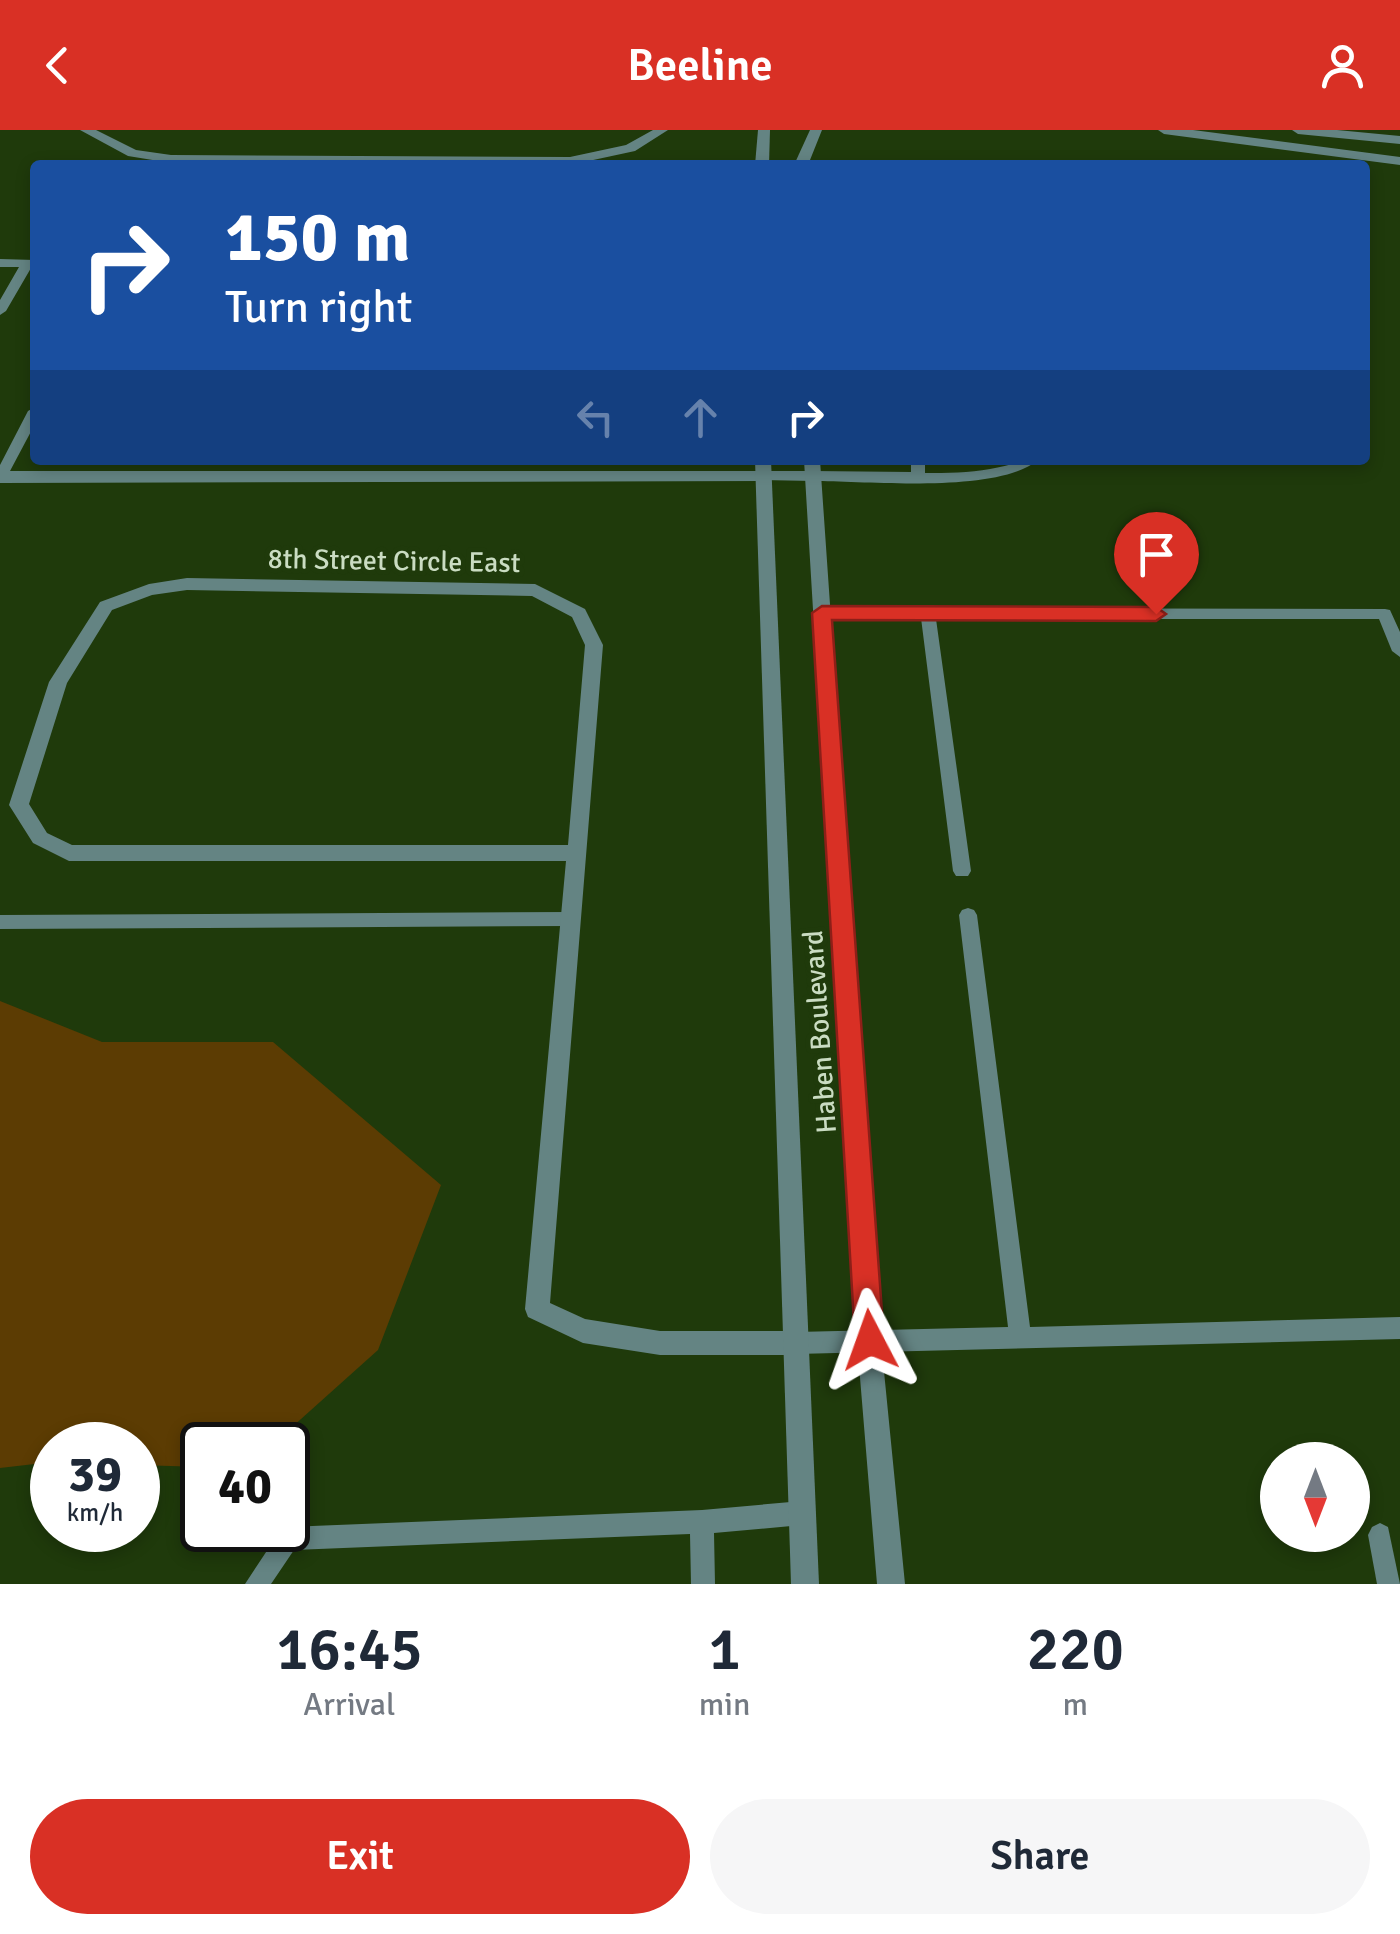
<!DOCTYPE html>
<style>
:root{--surface:#fff;--page:#f6f6f7;--text:#1f2937;--muted:#747a83;--accent:#d93025}
body{margin:0;font-family:Signika,sans-serif;background:var(--page);color:var(--text);height:100vh;display:flex;flex-direction:column;font-size:38px;white-space:nowrap}
*{box-sizing:border-box;margin:0}
p{font-size:32px;color:var(--muted)}
.icon{flex:none;width:55px;height:55px;fill:none;stroke:currentColor;stroke-width:2;stroke-linecap:round;stroke-linejoin:round}
.map{position:relative;height:1454px;overflow:hidden}
.drawer{display:flex;flex-direction:column;background:var(--surface);flex:1}
.drawer>*{flex:none}
.top-card{position:absolute;left:30px;top:30px;width:1340px;height:305px;border-radius:10px;box-shadow:0 5px 15px #0003;background:#1a4fa0;color:#fff;overflow:hidden}
.needle{width:65px;rotate:180deg}
.tools{position:absolute;left:1260px;top:1312px;display:grid;gap:20px}
.tools a{display:grid;place-items:center;width:110px;height:110px;border-radius:50%;background:var(--surface);box-shadow:0 5px 15px #0003;font-size:50px}
.speed{position:absolute;left:30px;top:1292px;display:flex;gap:20px;font-size:50px;font-weight:700;text-align:center}
.speed>*{display:grid;place-content:center;width:130px;height:130px;border-radius:50%;background:var(--surface);box-shadow:0 5px 15px #0003;line-height:1}
.speed small{font-size:25px;font-weight:400}
.speed .limit{border:5px solid #111;border-radius:15px;background:#fff;color:#111}
.pin{position:absolute;display:grid;place-items:center;width:85px;height:85px;color:#fff;margin:-102px -42px;border-radius:50% 50% 50% 0;rotate:-45deg;box-shadow:0 0 10px #0007}
.pin .icon{rotate:45deg}
.me{position:absolute;width:110px;margin:-55px;rotate:356deg;stroke-linejoin:round;filter:drop-shadow(0 0 8px #0008)}
.turn{display:flex;align-items:center;gap:35px;height:210px;padding:0 30px;font-size:45px}
.turn .icon{width:130px;height:130px;stroke-width:2.5}
.turn b{display:block;font-size:70px;line-height:85px}
.lanes{display:flex;align-items:center;height:95px;padding:0 30px;background:#0003;justify-content:center;gap:50px;direction:ltr}
.lanes .off{opacity:.35}
.eta{display:flex;justify-content:space-evenly;align-items:center;height:170px;text-align:center}
.eta b{font-size:60px;font-weight:600;line-height:70px}
.action{display:flex;gap:20px;margin-top:auto;padding:20px 30px}
.action a{flex:1;height:115px;border-radius:60px;background:var(--accent);color:#fff;font-size:40px;font-weight:600;line-height:115px;text-align:center}
.action a+a{background:var(--page);color:var(--text)}
header{display:flex;justify-content:space-between;align-items:center;height:130px;padding:0 30px;background:var(--accent);color:#fff;font-size:45px;font-weight:600}
.map>svg:first-child{display:block}
.green{fill:#5c3c03}
.lines{fill:none;stroke-linecap:round;stroke-linejoin:round}
.service{fill:#648483;fill-rule:evenodd}
.minor{fill:#648483;fill-rule:evenodd}
.tertiary{fill:#648483;fill-rule:evenodd}
.route{fill:#d93025;stroke:#8d1f18;stroke-width:2.5}
.labels{text-anchor:middle;stroke-width:10;stroke-linejoin:round;paint-order:stroke}
.street-label{font-size:28px;fill:#cadcc2;stroke:#1f3a0b}
</style>
<header><svg class="icon" aria-label="back" viewBox="0 0 24 24"><path d="M15 5l-7 7 7 7"/></svg>Beeline<svg class="icon" aria-label="person" viewBox="0 0 24 24"><circle cx="12" cy="8" r="4"/><path d="M4 21q1-7 8-7t8 7"/></svg></header>
<div class="map">
<svg width="1400" height="1454" viewBox="0 0 1400 1454">
<rect width="100%" height="100%" fill="#1f3a0b"/>
<path class="green" d="M 0,871 L 102,912 L 273,912 L 441,1055 L 378,1220 L 272,1315 L 202,1315 L 202,1337 L 138,1335 L 138,1315 L 52,1315 L 52,1332 L 0,1338 Z"/>
<g class="lines">
<g class="service">
<path d="M 0,129 L 35,130 L 35,138 L 31,138 L 6,181 L 0,185 L 0,170 L 19,137 L 0,137 Z"/>
<path d="M 35,277 L 35,294 L 10,341 L 762,341 L 769,346 L 762,351 L 0,353 L 0,335 L 28,281 Z"/>
<path d="M 911,330 L 925,330 L 925,343 C 947,343 969,343 990,339 C 1008,336 1020,330 1038,330 C 997,364 868,351 813,351 L 806,346 L 813,341 L 911,342 Z"/>
<path d="M 822,478 L 1385,479 L 1390,480 L 1400,502 L 1400,527 L 1392,521 L 1379,489 L 936,489 L 971,741 L 968,746 L 956,746 L 953,741 L 921,488 L 817,487 L 814,483 Z"/>
<path d="M 968,778 L 974,780 L 977,785 L 1030,1197 L 1400,1187 L 1400,1209 L 796,1224 L 788,1221 L 785,1213 L 788,1205 L 796,1202 L 1008,1197 L 959,785 L 962,780 Z"/>
<path d="M 571,782 L 577,784 L 580,789 L 577,794 L 571,796 L 0,799 L 0,785 Z"/>
<path d="M 802,1371 L 810,1375 L 814,1383 L 810,1391 L 802,1395 L 714,1403 L 715,1454 L 691,1454 L 690,1404 L 294,1420 L 271,1454 L 245,1454 L 280,1401 L 288,1400 L 288,1397 L 702,1380 Z"/>
<path d="M 1380,1393 L 1388,1397 L 1400,1454 L 1377,1454 L 1368,1405 L 1372,1397 Z"/>
</g>
<g class="minor">
<path d="M 80,0 L 96,0 L 136,20 L 171,25 L 570,27 L 626,15 L 653,0 L 668,0 L 635,21 L 570,35 L 171,33 L 128,26 Z"/>
<path d="M 762,341 L 813,341 L 821,346 L 813,351 L 756,350 L 754,346 Z"/>
<path d="M 187,448 L 535,454 L 585,479 L 603,515 L 550,1173 L 585,1189 L 660,1201 L 796,1201 L 805,1204 L 808,1213 L 805,1222 L 796,1225 L 660,1225 L 583,1213 L 528,1187 L 525,1179 L 566,731 L 69,731 L 33,713 L 9,675 L 49,552 L 100,472 L 149,454 ZM 187,460 L 532,466 L 572,487 L 585,515 L 568,715 L 72,715 L 47,703 L 29,674 L 67,553 L 112,480 L 152,465 Z"/>
</g>
<g class="tertiary">
<path d="M 758,0 L 770,0 L 769,35 L 755,35 Z"/>
<path d="M 810,0 L 822,0 L 808,35 L 794,35 Z"/>
<path d="M 1158,0 L 1193,0 L 1400,27 L 1400,35 L 1164,4 Z"/>
<path d="M 1292,0 L 1337,0 L 1400,6 L 1400,14 L 1298,4 Z"/>
<path d="M 755,330 L 771,330 L 819,1454 L 791,1454 Z"/>
<path d="M 804,330 L 820,330 L 881,1211 L 905,1454 L 877,1454 L 857,1211 Z"/>
</g>
</g>
<path class="route" d="M 822,476 L 1156,477 L 1166,484 L 1156,491 L 832,490 L 884,1210 L 879,1220 L 870,1224 L 860,1220 L 855,1210 L 812,483 Z"/>
<g class="labels">
<g class="street-label">
<text transform="translate(394 430) rotate(1)" y="10">8th Street Circle East</text>
<text transform="translate(819 902) rotate(-94)" y="10">Haben Boulevard</text>
</g>
</g>
</svg>
<div class="tools">
<a><svg class="needle" viewBox="-14 -14 28 28"><path d="M0-13l5 13h-10z" fill="#e53935"/><path d="M0 13l5-13h-10z" fill="#747a83"/></svg></a>
</div>
<div class="speed"><div>39<small>km/h</small></div><div class="limit">40</div></div>
<div class="pin" style="left:1156px;top:484px;background:#d93025"><svg class="icon" aria-label="arrive" viewBox="0 0 24 24"><path d="M6 21V4h12l-3 4 3 4H6"/></svg></div>
<svg class="me" style="left:870px;top:1210px" viewBox="-20 -20 40 40"><path d="M0-17L14 15 0 8-14 15z" fill="#d93025" stroke="#fff" stroke-width="4"/></svg>
<div class="top-card">
<div class="turn"><svg class="icon" aria-label="right" viewBox="0 0 24 24"><path d="M7 20v-9h11M14 6l5 5-5 5"/></svg><div><b>150 m</b>Turn right</div></div>
<div class="lanes"><svg class="icon off" aria-label="left" viewBox="0 0 24 24"><path d="M17 20v-9H6M10 6l-5 5 5 5"/></svg><svg class="icon off" aria-label="ahead" viewBox="0 0 24 24"><path d="M12 20V5M6 11l6-6 6 6"/></svg><svg class="icon" aria-label="right" viewBox="0 0 24 24"><path d="M7 20v-9h11M14 6l5 5-5 5"/></svg></div>
</div>
</div>
<section class="drawer">
<div class="eta">
<div><b>16:45</b><p>Arrival</p></div>
<div><b>1</b><p>min</p></div>
<div><b>220</b><p>m</p></div>
</div>
<div class="action"><a>Exit</a><a>Share</a></div>
</section>
